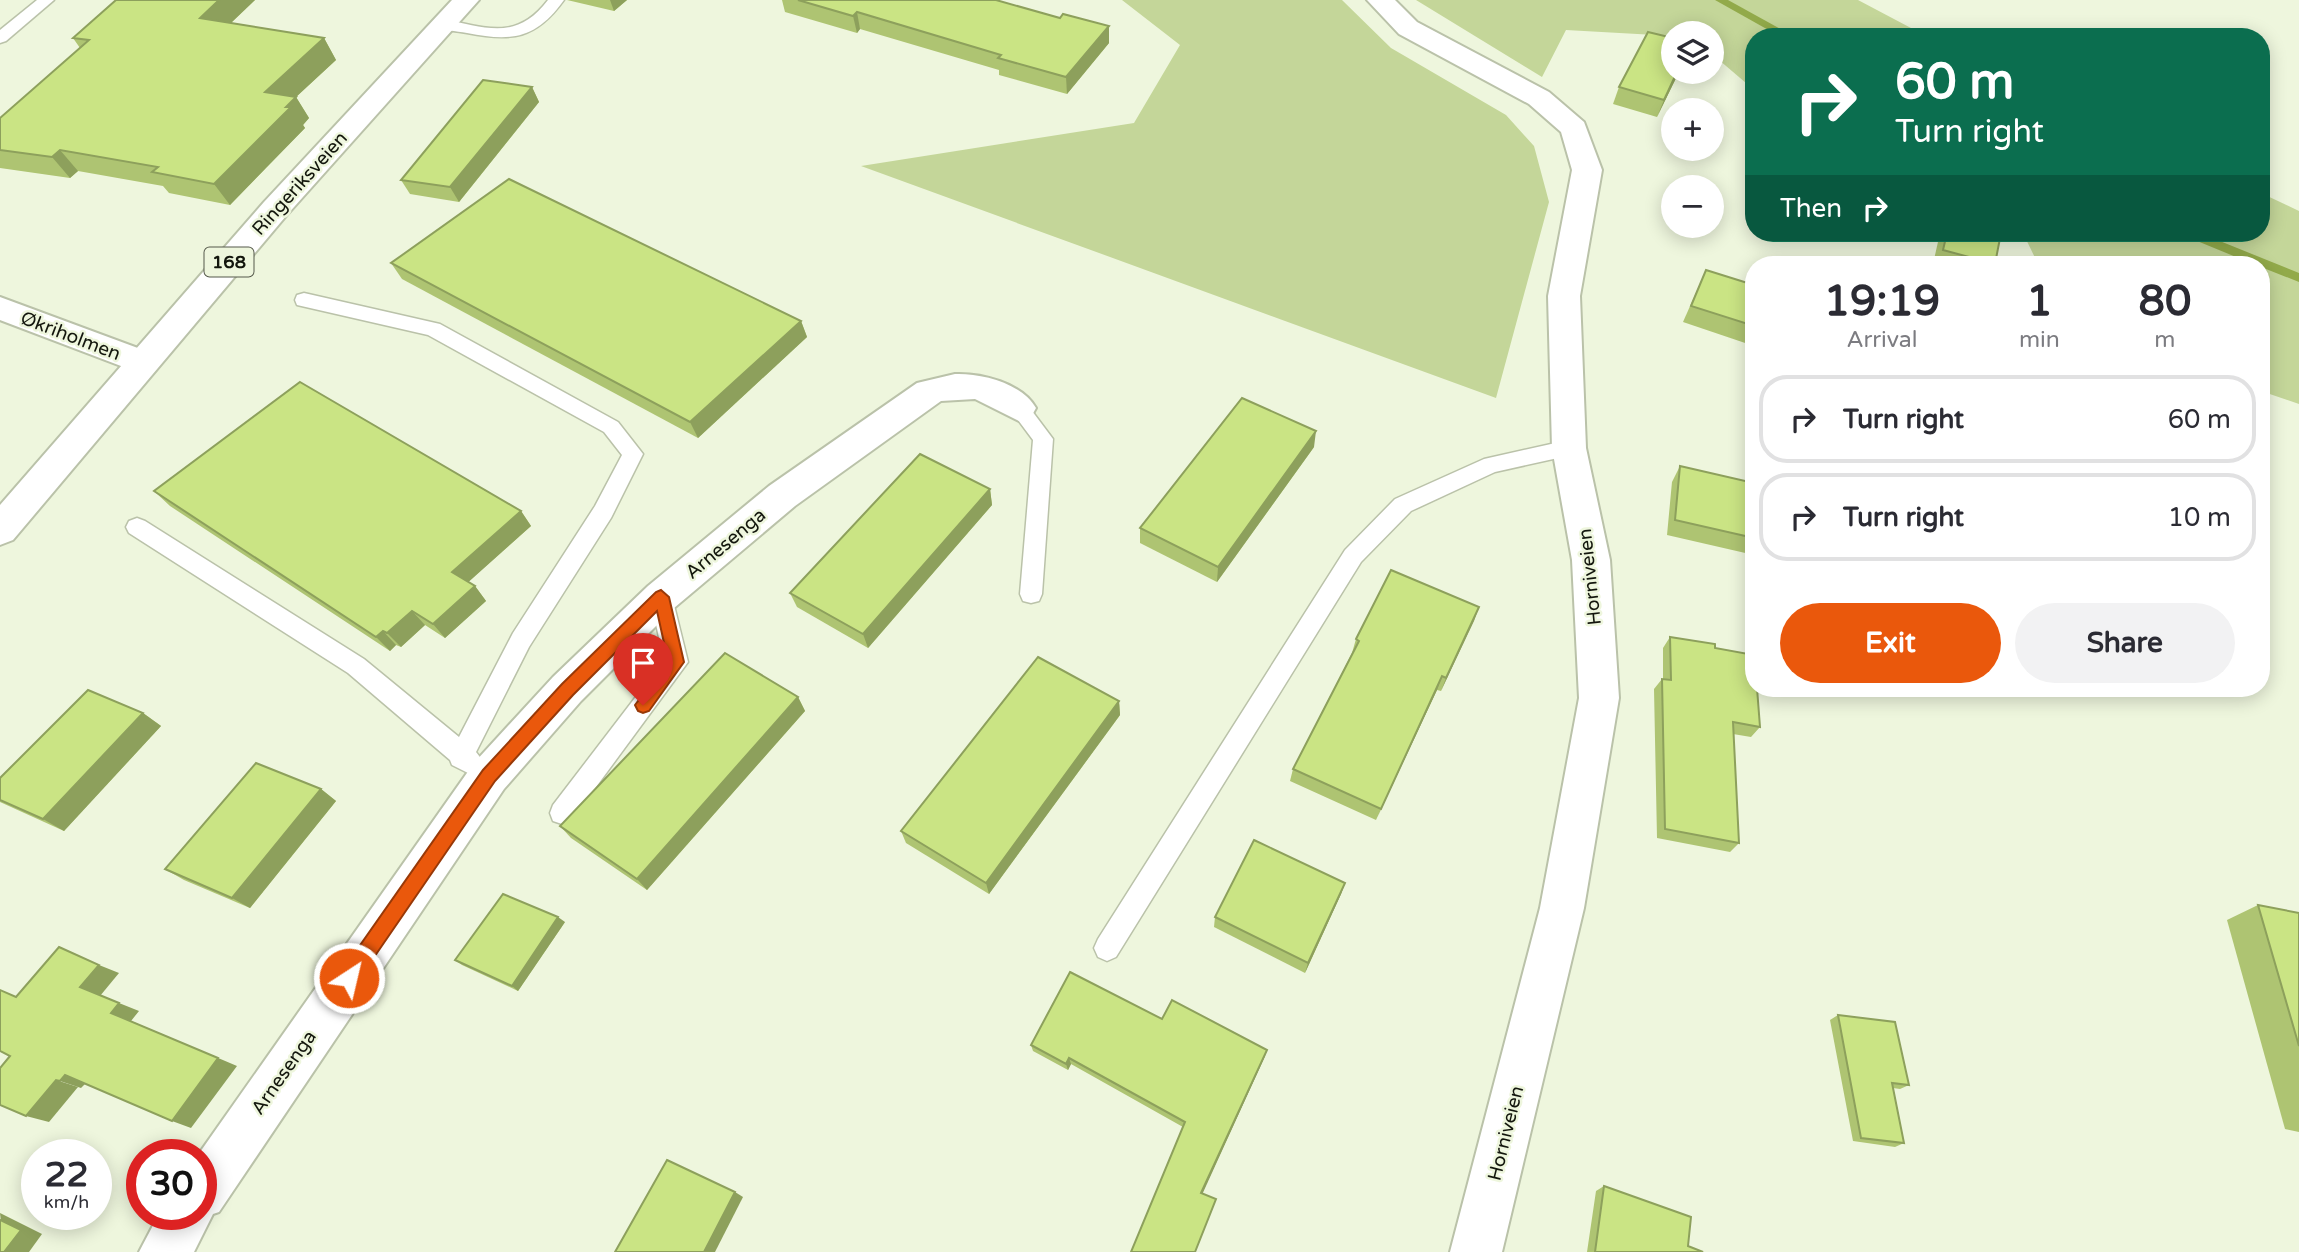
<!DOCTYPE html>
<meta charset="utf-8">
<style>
:root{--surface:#fff;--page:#f2f2f3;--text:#2b2b33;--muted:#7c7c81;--line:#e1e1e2;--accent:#ea580c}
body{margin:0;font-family:"Varela Round",sans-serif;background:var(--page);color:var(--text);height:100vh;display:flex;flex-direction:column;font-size:26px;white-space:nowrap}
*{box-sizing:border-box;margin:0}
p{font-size:23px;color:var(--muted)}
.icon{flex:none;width:38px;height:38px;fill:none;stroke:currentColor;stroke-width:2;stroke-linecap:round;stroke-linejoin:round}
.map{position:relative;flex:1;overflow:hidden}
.side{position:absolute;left:1745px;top:256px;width:525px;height:441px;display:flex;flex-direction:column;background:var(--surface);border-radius:28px;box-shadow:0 4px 18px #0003}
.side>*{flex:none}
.hud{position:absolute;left:1745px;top:28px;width:525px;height:214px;border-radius:28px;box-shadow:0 4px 18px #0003;background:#0b6e4f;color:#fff;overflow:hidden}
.buttons{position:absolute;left:1661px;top:21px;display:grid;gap:14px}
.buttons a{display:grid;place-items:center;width:63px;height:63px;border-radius:50%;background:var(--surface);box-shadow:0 4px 18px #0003;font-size:35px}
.speed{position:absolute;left:21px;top:1139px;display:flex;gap:14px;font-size:35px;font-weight:700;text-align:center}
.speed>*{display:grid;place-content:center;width:91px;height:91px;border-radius:50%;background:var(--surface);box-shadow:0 4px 18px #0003;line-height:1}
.speed small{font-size:18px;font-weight:400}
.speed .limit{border:10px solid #d22;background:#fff;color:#111}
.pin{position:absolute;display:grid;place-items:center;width:60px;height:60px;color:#fff;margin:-72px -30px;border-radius:50% 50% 50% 0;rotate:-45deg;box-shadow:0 0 7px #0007}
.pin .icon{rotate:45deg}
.me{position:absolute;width:77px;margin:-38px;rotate:35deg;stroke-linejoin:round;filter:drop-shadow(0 0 5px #0008)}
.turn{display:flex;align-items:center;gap:24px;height:147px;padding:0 35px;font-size:32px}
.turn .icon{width:91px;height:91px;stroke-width:2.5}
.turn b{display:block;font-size:49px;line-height:60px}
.then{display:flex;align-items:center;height:66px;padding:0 35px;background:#0003;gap:14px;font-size:26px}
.eta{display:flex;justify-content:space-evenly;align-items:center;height:119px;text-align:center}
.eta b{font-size:42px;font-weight:800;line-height:49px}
.cta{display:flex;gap:14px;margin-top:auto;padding:14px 35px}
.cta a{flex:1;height:80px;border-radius:42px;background:var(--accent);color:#fff;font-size:28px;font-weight:800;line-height:80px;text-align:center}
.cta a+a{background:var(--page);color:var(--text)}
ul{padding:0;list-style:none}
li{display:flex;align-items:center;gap:21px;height:88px;margin:0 14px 10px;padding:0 21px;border:4px solid var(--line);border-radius:28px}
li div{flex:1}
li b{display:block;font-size:26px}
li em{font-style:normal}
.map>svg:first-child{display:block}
.green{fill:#c4d699}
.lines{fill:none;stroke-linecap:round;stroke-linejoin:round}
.stream{fill:#92aa4a;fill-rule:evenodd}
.lane-casing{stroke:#bac2a9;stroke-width:3}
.street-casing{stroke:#bac2a9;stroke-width:4}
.primary-casing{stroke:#bac2a9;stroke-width:4}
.lane{fill:#fff;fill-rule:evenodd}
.street{fill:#fff;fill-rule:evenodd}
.primary{fill:#fff;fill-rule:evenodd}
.wall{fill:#aec472}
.shaded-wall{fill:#8da05c}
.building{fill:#cae484;stroke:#8da05c;stroke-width:2}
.route{fill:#ea580c;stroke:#983908;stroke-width:2}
.labels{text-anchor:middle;stroke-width:5;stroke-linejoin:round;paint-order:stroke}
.shield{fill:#eef6dd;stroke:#55594b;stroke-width:2}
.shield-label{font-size:18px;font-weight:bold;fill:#13160d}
.street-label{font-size:19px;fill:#13160d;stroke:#eef6dd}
</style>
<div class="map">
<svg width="2299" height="1252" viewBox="0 0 2299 1252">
<rect width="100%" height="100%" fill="#eef6dd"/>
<g class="green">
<path d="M 1122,0 L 1342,0 L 1391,48 L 1506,115 L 1534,146 L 1549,202 L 1496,398 L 861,166 L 1134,123 L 1180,45 Z"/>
<path d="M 1416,0 L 1858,0 L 1928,37 L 1754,37 L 1753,89 L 1712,54 L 1712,33 L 1673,33 L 1673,36 L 1566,30 L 1542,77 Z"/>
<path d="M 2261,193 L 2299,211 L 2299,404 L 2261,391 L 2261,264 L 2038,264 L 2023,233 L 2261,233 Z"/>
</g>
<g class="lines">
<g class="stream">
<path d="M 1715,0 L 1728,0 L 1795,37 L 1781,37 Z"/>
<path d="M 2183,233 L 2200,233 L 2299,273 L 2299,282 L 2261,267 L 2261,264 L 2253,264 L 2185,236 Z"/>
</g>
<g class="lane-casing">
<g id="lane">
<path d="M 37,0 L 54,0 L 6,41 L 0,43 L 0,30 Z"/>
<path d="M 548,0 L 564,0 C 536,39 512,42 467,33 C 456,31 442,31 435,24 L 443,19 C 487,28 517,41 548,0 Z"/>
<path d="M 304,293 L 440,324 L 618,422 L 643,454 L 611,518 L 529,647 L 476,752 L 486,765 L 483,773 L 474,776 L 452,765 L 450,760 L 348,673 L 129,533 L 126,527 L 129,521 L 137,518 L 145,521 L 364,659 L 459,737 L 513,633 L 595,506 L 622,455 L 604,432 L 428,335 L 297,305 L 295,300 L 297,295 Z"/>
<path d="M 1019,401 L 1026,403 L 1053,439 L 1042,594 L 1039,601 L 1031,603 L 1023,601 L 1020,594 L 1033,440 L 1009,408 L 1012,403 Z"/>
<path d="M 1569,440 L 1576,442 L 1579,448 L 1576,454 L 1495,472 L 1411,511 L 1361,562 L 1116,957 L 1107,961 L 1098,957 L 1094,948 L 1098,939 L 1345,550 L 1395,499 L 1484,459 Z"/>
<path d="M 661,588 L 669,590 L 672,597 L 688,662 L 571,821 L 562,824 L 553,821 L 550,813 L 553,805 L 664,660 L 650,597 L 653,590 Z"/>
</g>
</g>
<g class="street-casing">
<g id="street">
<path d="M 1367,0 L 1395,0 L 1417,22 L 1549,92 L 1584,122 L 1602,170 L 1580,296 L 1586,448 L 1610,560 L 1619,698 L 1584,908 L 1502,1252 L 1450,1252 L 1540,908 L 1579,698 L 1572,560 L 1552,448 L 1548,296 L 1572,170 L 1561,132 L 1529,104 L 1399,34 Z"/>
<path d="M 0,297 L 154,354 L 159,362 L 154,370 L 142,374 L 0,320 Z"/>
<path d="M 955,374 C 981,373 1022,383 1036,408 L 1031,417 L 1019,421 L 975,399 L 941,401 L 795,506 L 674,608 L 581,701 L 504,789 L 219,1212 L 213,1214 L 194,1252 L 139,1252 L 159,1214 L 201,1214 L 201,1155 L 198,1155 L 474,763 L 553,677 L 648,586 L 769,486 L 917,383 Z"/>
</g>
</g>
<g class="primary-casing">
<path id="primary" d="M 452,0 L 479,0 L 286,216 L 13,540 L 0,545 L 0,505 L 264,202 Z"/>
</g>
<use href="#lane" class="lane"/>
<use href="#street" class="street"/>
<use href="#primary" class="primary"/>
</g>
<g class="wall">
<path d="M 116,0 L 255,0 L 231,23 L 324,38 L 336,60 L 296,97 L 309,118 L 303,125 L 305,128 L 230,205 L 169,193 L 163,186 L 78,171 L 70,178 L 0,168 L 0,118 L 80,48 L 73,38 Z"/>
<path d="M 567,0 L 627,0 L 614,11 Z"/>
<path d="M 782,0 L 996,0 L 1060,18 L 1109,26 L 1109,43 L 1067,94 L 999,75 L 999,70 L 860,29 L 857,33 L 785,12 Z"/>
<path d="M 1673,72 L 1679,72 L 1657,117 L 1613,104 L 1619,87 Z"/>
<path d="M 532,87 L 539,102 L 459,202 L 410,194 L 401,180 Z"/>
<path d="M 1940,233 L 2001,233 L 1995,264 L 1933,264 Z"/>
<path d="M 391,263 L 801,321 L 807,337 L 698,438 L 402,279 Z"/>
<path d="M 1706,270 L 1754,285 L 1754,346 L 1683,322 Z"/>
<path d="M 1314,447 L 1217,582 L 1140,543 L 1140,528 Z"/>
<path d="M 1680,466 L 1754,483 L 1754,555 L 1667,535 L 1672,482 Z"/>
<path d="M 990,489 L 992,505 L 868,648 L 797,607 L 790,593 Z"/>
<path d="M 154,491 L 521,511 L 531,526 L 468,582 L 475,586 L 486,601 L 445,638 L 425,625 L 401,647 L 396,645 L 390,651 L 170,506 Z"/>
<path d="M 1479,607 L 1441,691 L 1437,690 L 1376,820 L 1290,781 L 1293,769 L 1352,653 L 1356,639 Z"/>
<path d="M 1670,637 L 1715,648 L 1760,727 L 1751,737 L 1733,734 L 1739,843 L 1730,852 L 1657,838 L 1654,689 L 1662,679 L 1663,679 L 1663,648 Z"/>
<path d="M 798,697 L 805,711 L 647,890 L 571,838 L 560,826 Z"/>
<path d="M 1119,701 L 1120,715 L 989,894 L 906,843 L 901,831 Z"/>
<path d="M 143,713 L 161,726 L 64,831 L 0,802 L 0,778 Z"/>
<path d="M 321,789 L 336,801 L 250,908 L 184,880 L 165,869 Z"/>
<path d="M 1345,883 L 1341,894 L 1305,973 L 1214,927 L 1215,917 Z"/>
<path d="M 2258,905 L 2299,913 L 2299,1132 L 2285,1129 L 2227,920 Z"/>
<path d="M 565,922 L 518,991 L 462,965 L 455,960 Z"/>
<path d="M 1838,1015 L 1909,1085 L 1900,1089 L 1893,1088 L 1904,1143 L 1895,1147 L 1853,1141 L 1830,1020 Z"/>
<path d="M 1162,1019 L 1265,1056 L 1202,1193 L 1183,1127 L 1071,1064 L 1068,1070 L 1033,1051 L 1031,1045 Z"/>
<path d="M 1604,1186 L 1688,1246 L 1703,1252 L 1587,1252 L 1596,1191 Z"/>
</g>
<g class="shaded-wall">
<path d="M 219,0 L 255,0 L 214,39 L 200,18 Z"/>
<path d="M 610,0 L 627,0 L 614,11 Z"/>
<path d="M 857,12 L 860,29 L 857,33 L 853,16 Z"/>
<path d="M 1109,26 L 1109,43 L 1067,94 L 1066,77 Z"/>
<path d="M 324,38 L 336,60 L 296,97 L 309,118 L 303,125 L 305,128 L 230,205 L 214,184 L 265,92 Z"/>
<path d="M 1677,72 L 1679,72 L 1657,117 L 1664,100 Z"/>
<path d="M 532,87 L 539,102 L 459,202 L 450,187 Z"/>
<path d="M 60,150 L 78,171 L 70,178 L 52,157 Z"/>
<path d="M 801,321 L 807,337 L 698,438 L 690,422 Z"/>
<path d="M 1316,431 L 1314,447 L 1217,582 L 1218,567 Z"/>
<path d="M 990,489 L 992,505 L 868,648 L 863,634 Z"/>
<path d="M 521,511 L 531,526 L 464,586 L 452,572 Z"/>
<path d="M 475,586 L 486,601 L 445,638 L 433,624 Z"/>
<path d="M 1479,607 L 1474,621 L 1441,691 L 1446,678 Z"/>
<path d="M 412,611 L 425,625 L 401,647 L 387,633 Z"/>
<path d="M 383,631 L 396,645 L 390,651 L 376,637 Z"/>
<path d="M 1442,676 L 1437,690 L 1376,820 L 1381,809 Z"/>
<path d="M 798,697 L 805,711 L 647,890 L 637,879 Z"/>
<path d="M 1119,701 L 1120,715 L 989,894 L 986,883 Z"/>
<path d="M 143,713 L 161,726 L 64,831 L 43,819 Z"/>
<path d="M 321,789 L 336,801 L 250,908 L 232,898 Z"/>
<path d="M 1345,883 L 1341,894 L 1305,973 L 1308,963 Z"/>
<path d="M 558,917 L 565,922 L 518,991 L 512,986 Z"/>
<path d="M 99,965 L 119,973 L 100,996 L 80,987 Z"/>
<path d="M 119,1003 L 139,1011 L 131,1021 L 237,1066 L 191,1128 L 172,1121 L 111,1013 Z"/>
<path d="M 1267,1050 L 1265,1056 L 1201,1197 L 1201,1193 Z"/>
<path d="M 1069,1058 L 1071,1064 L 1068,1070 L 1066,1064 Z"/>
<path d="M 65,1075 L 87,1082 L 81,1088 L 60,1081 Z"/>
<path d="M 56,1080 L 78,1087 L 49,1122 L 26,1116 Z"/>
<path d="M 735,1192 L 743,1197 L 715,1252 L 704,1252 Z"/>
<path d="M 0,1213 L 42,1234 L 29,1252 L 4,1252 Z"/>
</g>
<g class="building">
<path d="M 116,0 L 219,0 L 200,18 L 324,38 L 265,92 L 296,97 L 286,107 L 291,107 L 214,184 L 152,172 L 158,167 L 60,150 L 52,157 L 0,150 L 0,118 L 89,40 L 73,38 Z"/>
<path d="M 798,0 L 996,0 L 1060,18 L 1063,14 L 1109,26 L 1066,77 L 998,58 L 1001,55 L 857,12 L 853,16 Z"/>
<path d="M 1648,32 L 1673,38 L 1673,72 L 1677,72 L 1664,100 L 1619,87 Z"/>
<path d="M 483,80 L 532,87 L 450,187 L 401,180 Z"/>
<path d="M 509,179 L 801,321 L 690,422 L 391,263 Z"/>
<path d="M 1947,233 L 2001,233 L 1995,264 L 1943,250 Z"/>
<path d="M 1706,270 L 1754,285 L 1754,326 L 1691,306 Z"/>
<path d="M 300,382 L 521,511 L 452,572 L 475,586 L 433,624 L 412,611 L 387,633 L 383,631 L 376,637 L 154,491 Z"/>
<path d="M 1242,398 L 1316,431 L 1218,567 L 1140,528 Z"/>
<path d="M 920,454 L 990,489 L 863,634 L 790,593 Z"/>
<path d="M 1680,466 L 1754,483 L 1754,538 L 1675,520 Z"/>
<path d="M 1391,570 L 1479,607 L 1446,678 L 1442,676 L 1381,809 L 1293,769 L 1359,641 L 1356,639 Z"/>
<path d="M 1670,637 L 1715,644 L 1715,648 L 1754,655 L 1754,688 L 1757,688 L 1760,727 L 1733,722 L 1739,843 L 1665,829 L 1662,679 L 1671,680 Z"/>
<path d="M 725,653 L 798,697 L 637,879 L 560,826 Z"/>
<path d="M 1038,657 L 1119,701 L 986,883 L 901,831 Z"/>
<path d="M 88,690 L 143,713 L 43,819 L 0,800 L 0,778 Z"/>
<path d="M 256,763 L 321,789 L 232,898 L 165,869 Z"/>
<path d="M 1254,840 L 1345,883 L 1308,963 L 1215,917 Z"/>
<path d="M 503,894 L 558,917 L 512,986 L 455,960 Z"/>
<path d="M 2258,905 L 2299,913 L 2299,1046 Z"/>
<path d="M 59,947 L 99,965 L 80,987 L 119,1003 L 111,1013 L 218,1058 L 172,1121 L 65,1075 L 60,1081 L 56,1080 L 26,1116 L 0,1105 L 0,1068 L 10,1056 L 0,1051 L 0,990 L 16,997 Z"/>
<path d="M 1070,972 L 1162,1019 L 1172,1000 L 1267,1050 L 1201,1193 L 1216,1199 L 1195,1252 L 1131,1252 L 1185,1122 L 1069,1058 L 1066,1064 L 1031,1045 Z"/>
<path d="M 1838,1015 L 1895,1022 L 1909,1085 L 1892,1083 L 1904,1143 L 1861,1138 Z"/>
<path d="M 667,1160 L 735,1192 L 704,1252 L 615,1252 Z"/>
<path d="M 1604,1186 L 1691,1217 L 1688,1246 L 1703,1252 L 1595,1252 Z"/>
<path d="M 0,1220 L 21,1230 L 4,1252 L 0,1252 Z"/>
</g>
<path class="route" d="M 661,590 L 669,597 L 684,662 L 649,711 L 643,713 L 638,711 L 635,705 L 668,661 L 657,611 L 573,695 L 495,781 L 355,985 L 349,987 L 342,985 L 339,978 L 342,971 L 483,770 L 562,684 L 656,592 Z"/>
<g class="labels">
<rect class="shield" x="204.5" y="247.5" width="49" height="29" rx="5"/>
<g class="shield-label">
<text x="229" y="268">168</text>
</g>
<g class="street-label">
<text transform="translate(299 183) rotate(-48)" y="7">Ringeriksveien</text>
<text transform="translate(71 335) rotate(21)" y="7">Økriholmen</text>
<text transform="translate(725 543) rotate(-40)" y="7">Arnesenga</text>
<text transform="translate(1589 577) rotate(-96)" y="7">Horniveien</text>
<text transform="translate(283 1072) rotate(-55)" y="7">Arnesenga</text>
<text transform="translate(1505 1133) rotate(-76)" y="7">Horniveien</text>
</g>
</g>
</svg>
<div class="buttons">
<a><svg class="icon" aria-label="layers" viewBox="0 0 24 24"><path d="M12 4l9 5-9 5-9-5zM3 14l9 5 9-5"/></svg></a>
<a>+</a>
<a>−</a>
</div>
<div class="speed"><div>22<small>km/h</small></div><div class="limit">30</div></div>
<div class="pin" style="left:643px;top:705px;background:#d93025"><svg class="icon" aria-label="arrive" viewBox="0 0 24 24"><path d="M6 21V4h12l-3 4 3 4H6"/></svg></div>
<svg class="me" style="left:349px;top:978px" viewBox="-20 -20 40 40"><circle r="17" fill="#ea580c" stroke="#fff" stroke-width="3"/><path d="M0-11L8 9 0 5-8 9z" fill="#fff"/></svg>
<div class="hud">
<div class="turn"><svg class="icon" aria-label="right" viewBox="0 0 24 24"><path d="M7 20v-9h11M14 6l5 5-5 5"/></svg><div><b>60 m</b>Turn right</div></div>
<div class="then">Then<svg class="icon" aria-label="right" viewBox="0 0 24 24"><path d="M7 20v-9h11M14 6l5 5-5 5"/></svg></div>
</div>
<section class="side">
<div class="eta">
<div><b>19:19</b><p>Arrival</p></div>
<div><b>1</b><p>min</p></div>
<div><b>80</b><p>m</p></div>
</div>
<ul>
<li><svg class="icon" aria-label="right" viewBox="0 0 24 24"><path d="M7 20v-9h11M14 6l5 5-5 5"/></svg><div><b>Turn right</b></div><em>60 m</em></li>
<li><svg class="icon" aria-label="right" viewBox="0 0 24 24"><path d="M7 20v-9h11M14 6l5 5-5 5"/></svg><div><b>Turn right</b></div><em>10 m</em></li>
</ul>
<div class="cta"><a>Exit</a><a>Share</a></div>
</section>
</div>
